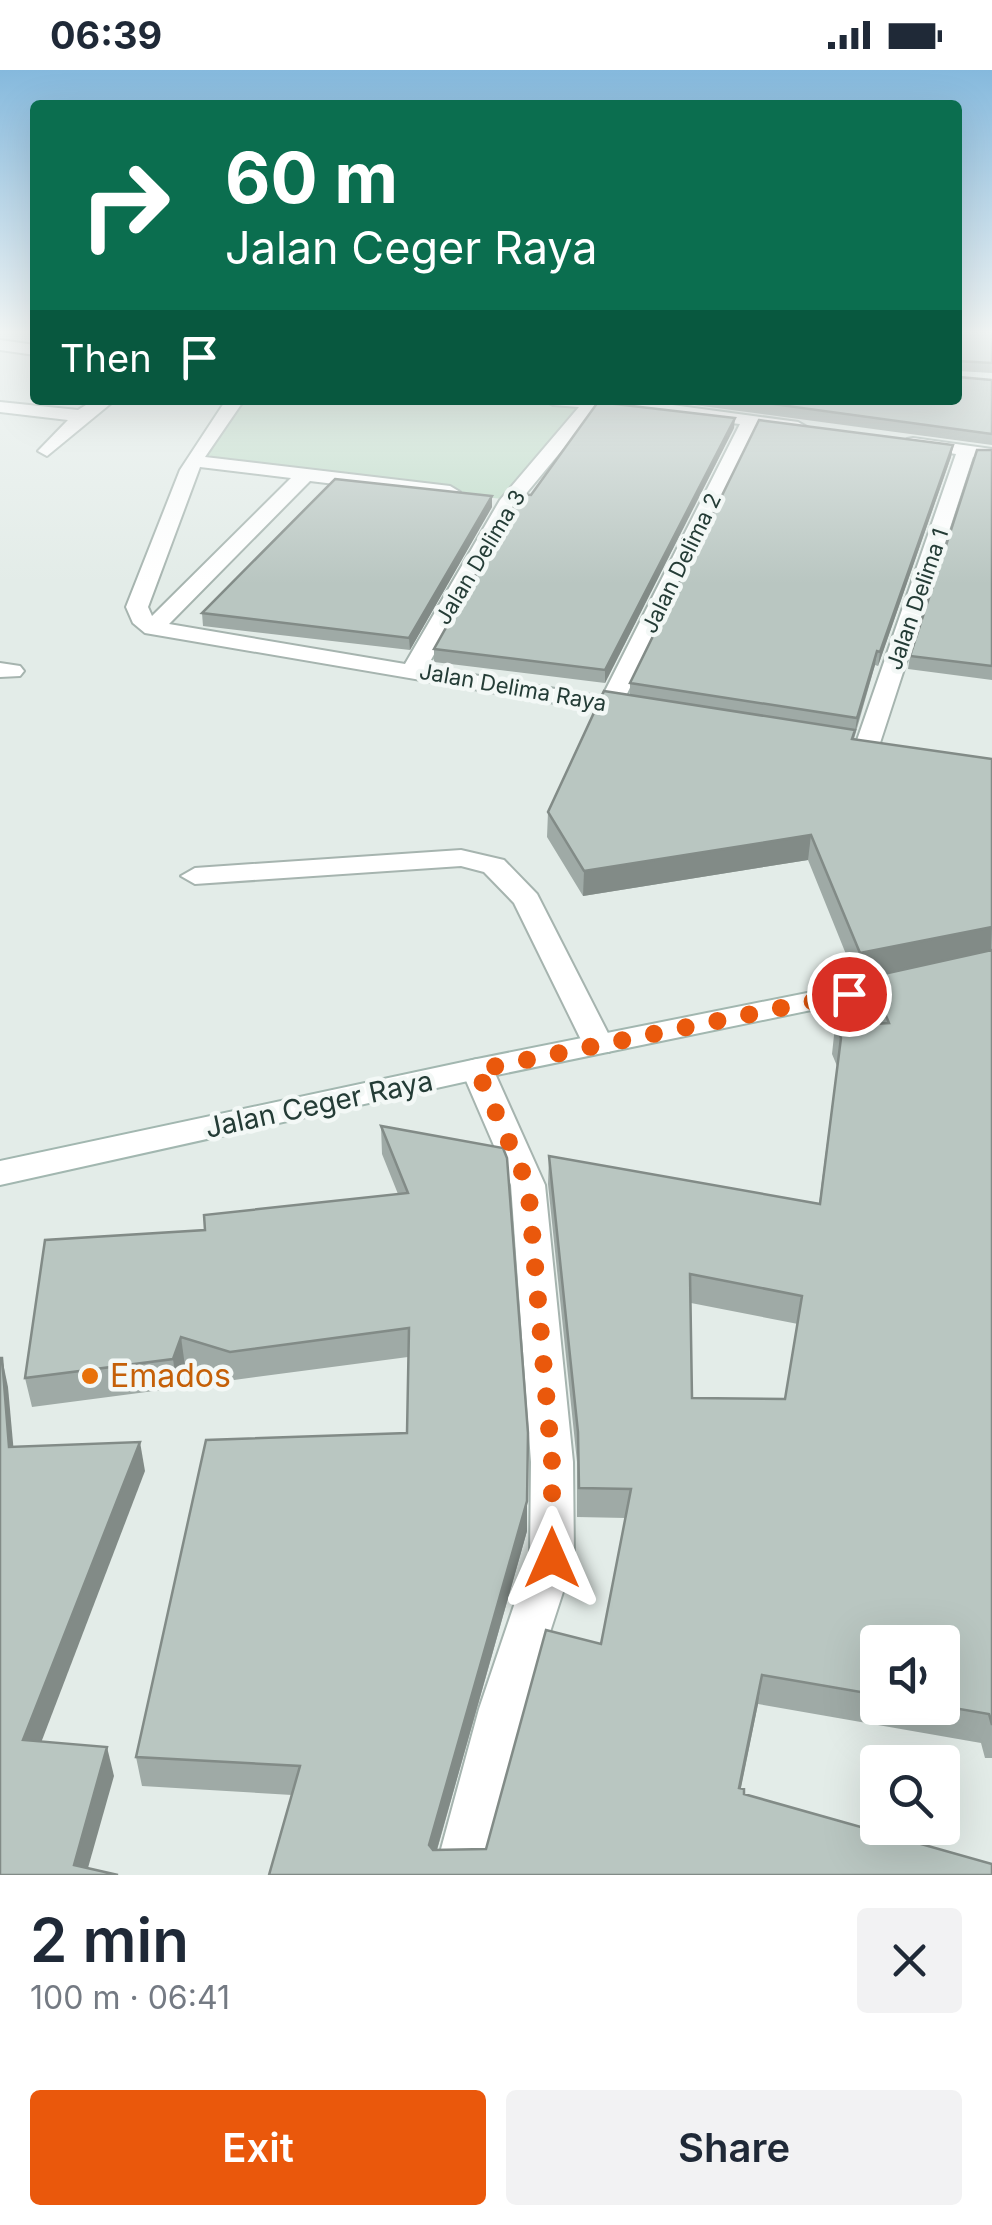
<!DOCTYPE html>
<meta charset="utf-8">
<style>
:root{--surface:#fff;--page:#f2f2f3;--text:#1f2937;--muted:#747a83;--accent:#ea580c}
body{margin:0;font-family:Inter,sans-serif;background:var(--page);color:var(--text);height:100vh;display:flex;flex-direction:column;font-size:38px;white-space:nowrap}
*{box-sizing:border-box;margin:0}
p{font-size:32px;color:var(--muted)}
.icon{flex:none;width:55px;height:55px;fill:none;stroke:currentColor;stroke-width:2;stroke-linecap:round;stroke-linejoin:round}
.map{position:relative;height:1805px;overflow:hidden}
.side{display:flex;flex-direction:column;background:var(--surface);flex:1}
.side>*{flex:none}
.banner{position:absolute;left:30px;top:30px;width:932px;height:305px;border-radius:10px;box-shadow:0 10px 40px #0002;background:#0b6e4f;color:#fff;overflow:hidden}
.controls{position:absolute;left:860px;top:1555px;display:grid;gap:20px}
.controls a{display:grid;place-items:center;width:100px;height:100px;border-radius:10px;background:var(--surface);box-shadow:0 10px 40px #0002;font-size:50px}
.pin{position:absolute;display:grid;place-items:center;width:85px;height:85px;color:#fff;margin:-42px;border:5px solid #fff;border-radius:50%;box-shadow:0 2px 10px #0007}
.me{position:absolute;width:110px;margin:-55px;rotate:0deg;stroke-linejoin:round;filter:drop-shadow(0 0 8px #0008)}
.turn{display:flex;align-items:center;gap:35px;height:210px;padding:0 30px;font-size:45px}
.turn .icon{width:130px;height:130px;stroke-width:2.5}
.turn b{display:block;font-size:70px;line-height:85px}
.then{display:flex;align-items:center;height:95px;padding:0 30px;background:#0003;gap:20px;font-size:38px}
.round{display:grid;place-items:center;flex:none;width:105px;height:105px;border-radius:10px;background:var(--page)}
.overview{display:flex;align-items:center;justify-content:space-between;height:170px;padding:0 30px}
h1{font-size:60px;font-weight:600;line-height:75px}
.action{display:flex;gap:20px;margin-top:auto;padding:20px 30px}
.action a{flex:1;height:115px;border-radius:10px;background:var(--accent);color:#fff;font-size:40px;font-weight:600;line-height:115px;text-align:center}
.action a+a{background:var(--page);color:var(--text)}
.status{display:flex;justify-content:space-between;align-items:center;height:70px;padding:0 50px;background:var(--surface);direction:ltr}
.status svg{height:28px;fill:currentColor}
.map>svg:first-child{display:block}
.green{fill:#bedbc7}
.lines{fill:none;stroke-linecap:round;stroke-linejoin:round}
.lane-casing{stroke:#a6b4af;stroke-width:4}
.street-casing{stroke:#a6b4af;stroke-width:4}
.secondary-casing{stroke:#a2b7b0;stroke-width:4}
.lane{fill:#fff;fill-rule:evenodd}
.street{fill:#fff;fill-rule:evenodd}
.secondary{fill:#fff;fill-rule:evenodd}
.wall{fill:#9faaa6;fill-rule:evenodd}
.shaded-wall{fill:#828b87}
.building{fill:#b9c6c1;stroke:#828b87;stroke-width:2.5;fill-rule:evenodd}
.route{stroke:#ea580c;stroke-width:18;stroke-dasharray:0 32.4}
.food-dot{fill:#e8710a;stroke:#f3f8f6;stroke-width:4}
.labels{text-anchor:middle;stroke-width:9;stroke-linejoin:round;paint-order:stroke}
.far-street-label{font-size:22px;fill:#243c36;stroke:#f3f8f6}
.street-label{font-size:28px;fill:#243c36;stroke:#f3f8f6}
.near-food-label{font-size:32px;fill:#c56008;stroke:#f3f8f6;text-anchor:start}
</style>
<div class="status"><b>06:39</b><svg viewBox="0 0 49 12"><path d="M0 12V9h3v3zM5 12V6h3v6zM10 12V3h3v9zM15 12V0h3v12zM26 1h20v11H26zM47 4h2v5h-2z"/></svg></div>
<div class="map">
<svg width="992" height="1805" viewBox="0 0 992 1805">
<rect width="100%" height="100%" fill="#e3ece8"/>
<path class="green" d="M 240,330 L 553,330 L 591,334 L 510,430 L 195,391 Z"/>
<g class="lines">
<g class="lane-casing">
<path id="lane" d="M 461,780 L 504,790 L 537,824 L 614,975 L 609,982 L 587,982 L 514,833 L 484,802 L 461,796 L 195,814 L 181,806 L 195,798 Z"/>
</g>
<g class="street-casing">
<g id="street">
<path d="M 0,270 L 35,275 L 35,285 L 0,280 Z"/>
<path d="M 94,330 L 115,330 L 47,386 L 38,381 L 68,350 L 0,342 L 0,332 L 78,340 Z"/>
<path d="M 226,330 L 244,330 L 205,387 L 450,416 L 460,422 L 450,428 L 310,411 L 169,554 L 405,594 L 500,430 L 579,337 L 553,335 L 544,330 L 665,334 L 798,352 L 807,357 L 798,362 L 757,357 L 624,630 L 647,635 L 650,640 L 647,645 L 638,647 L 145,563 L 133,553 L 126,537 L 180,400 ZM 596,339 L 740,354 L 602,627 L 427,597 L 519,432 ZM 200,397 L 291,408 L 152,546 L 148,537 Z"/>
<path d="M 913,368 L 992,379 L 992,389 L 973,387 L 879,676 L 867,683 L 855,676 L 956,384 L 907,377 L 907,369 Z"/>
<path d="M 0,593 L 20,596 L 24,601 L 20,606 L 0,607 Z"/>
<path d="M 477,989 L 488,992 L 493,999 L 545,1115 L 573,1392 L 574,1488 L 525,1639 L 484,1805 L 434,1805 L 479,1639 L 530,1488 L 531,1392 L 511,1115 L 461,999 L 466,992 Z"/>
</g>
</g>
<g class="secondary-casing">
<path id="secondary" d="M 907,903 L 918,906 L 922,912 L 918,918 L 477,1009 L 0,1115 L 0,1091 L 477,989 Z"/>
</g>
<use href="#lane" class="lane"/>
<use href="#street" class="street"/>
<use href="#secondary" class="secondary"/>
</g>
<g class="wall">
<path d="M 958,262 L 992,262 L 992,303 L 958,301 L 959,307 L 992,310 L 992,375 L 657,330 L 958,330 Z"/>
<path d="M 734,358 L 605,613 L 434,592 L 434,579 L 531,425 Z"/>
<path d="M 953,375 L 951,387 L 878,596 L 875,595 L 854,669 L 992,689 L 992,1688 L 985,1688 L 981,1673 L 758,1634 L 741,1718 L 744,1724 L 992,1794 L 269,1805 L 292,1725 L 142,1716 L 136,1687 L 407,1363 L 408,1287 L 234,1310 L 185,1296 L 177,1318 L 32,1337 L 25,1308 L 205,1160 L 398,1124 L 382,1084 L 381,1056 L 503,1078 L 527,1461 L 437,1780 L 486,1779 L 601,1574 L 626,1448 L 577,1447 L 577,1392 L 548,1114 L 549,1086 L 819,1134 L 837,996 L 832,984 L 835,956 L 874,954 L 866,934 L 870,907 L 883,904 L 856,909 L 808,790 L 583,826 L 547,767 L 548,742 L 630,625 L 630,613 ZM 691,1233 L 798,1254 L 785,1329 L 692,1328 ZM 878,1572 L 942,1572 L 942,1638 L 878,1638 Z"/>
<path d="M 992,380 L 992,610 L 908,599 L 910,586 Z"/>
<path d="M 492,437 L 410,580 L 203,556 L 202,543 Z"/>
</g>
<g class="shaded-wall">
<path d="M 735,348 L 734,358 L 605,613 L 605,600 Z"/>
<path d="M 953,375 L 951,387 L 878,596 L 880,582 Z"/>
<path d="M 492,426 L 492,437 L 410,580 L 409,568 Z"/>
<path d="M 877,581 L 875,595 L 855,662 L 857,648 Z"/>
<path d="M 811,765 L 808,790 L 583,826 L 584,801 Z"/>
<path d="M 992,857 L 991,882 L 856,909 L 860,883 Z"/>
<path d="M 181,1267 L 185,1296 L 177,1318 L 173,1289 Z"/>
<path d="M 2,1288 L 8,1317 L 16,1406 L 9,1377 Z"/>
<path d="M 140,1372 L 145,1401 L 31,1699 L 23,1670 Z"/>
<path d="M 527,1431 L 527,1461 L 430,1804 L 429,1775 Z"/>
<path d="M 762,1605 L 758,1634 L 735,1746 L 739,1718 Z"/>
<path d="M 107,1677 L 114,1706 L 86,1805 L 74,1795 Z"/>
</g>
<g class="building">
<path d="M 958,262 L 992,262 L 992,293 L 958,291 Z"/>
<path d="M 958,294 L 959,307 L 992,310 L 992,364 L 743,330 L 958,330 Z"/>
<path d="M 598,332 L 735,348 L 605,600 L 434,579 L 521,424 L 531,425 Z"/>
<path d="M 759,350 L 953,375 L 880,582 L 877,581 L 857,648 L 630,613 Z"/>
<path d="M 977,380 L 992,380 L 992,596 L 910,586 Z"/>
<path d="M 335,409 L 492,426 L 409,568 L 202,543 Z"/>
<path d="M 604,621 L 855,660 L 852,669 L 992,689 L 992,857 L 860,883 L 811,765 L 584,801 L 548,742 Z"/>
<path d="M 992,880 L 992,1655 L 989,1644 L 942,1636 L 942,1572 L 878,1572 L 878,1625 L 762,1605 L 739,1718 L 744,1719 L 744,1724 L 992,1794 L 992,1805 L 269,1805 L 300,1696 L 136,1687 L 206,1370 L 407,1363 L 409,1258 L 230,1282 L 181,1267 L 173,1289 L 25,1308 L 45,1170 L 205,1160 L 204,1145 L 408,1123 L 381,1056 L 503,1078 L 507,1088 L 528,1363 L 527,1431 L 429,1775 L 433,1780 L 486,1779 L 546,1560 L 601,1574 L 631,1419 L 579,1418 L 578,1362 L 549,1086 L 820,1134 L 841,968 L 835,956 L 889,953 L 870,907 ZM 690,1204 L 802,1226 L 785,1329 L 692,1328 Z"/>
<path d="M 0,1288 L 2,1288 L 9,1377 L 140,1372 L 23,1670 L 107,1677 L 74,1795 L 118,1805 L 0,1805 Z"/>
</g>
<linearGradient id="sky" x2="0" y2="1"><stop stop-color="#85b9dd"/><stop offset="0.51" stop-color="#f2f6f5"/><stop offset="1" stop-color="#f2f6f5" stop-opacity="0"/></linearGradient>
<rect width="992" height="514" fill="url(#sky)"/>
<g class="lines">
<path class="route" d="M 552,1488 L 552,1392 L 528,1115 L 477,1000 L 849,924"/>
</g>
<circle class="food-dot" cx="90" cy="1306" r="10"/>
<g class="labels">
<g class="far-street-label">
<text transform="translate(480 487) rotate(-59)" y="8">Jalan Delima 3</text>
<text transform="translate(681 493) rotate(-64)" y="8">Jalan Delima 2</text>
<text transform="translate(917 529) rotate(-71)" y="8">Jalan Delima 1</text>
<text transform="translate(513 617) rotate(10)" y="8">Jalan Delima Raya</text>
</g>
<g class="street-label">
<text transform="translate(319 1034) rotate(-12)" y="10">Jalan Ceger Raya</text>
</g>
<g class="near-food-label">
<text x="110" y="1317">Emados</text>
</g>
</g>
</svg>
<div class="controls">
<a><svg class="icon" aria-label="sound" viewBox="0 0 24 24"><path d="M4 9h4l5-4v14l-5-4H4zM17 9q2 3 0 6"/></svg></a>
<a><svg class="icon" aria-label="search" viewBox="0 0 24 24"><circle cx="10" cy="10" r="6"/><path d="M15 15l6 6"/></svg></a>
</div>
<div class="pin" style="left:849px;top:924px;background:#d93025"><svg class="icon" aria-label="arrive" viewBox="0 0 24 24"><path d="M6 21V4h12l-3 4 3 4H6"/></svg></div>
<svg class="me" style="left:552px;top:1488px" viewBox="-20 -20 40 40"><path d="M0-17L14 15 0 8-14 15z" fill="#ea580c" stroke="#fff" stroke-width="4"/></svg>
<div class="banner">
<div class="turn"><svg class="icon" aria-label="right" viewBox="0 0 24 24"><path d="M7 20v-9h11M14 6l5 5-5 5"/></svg><div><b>60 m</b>Jalan Ceger Raya</div></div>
<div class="then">Then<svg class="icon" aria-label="arrive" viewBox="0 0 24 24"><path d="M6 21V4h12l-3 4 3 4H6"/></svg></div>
</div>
</div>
<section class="side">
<div class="overview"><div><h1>2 min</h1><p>100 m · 06:41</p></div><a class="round"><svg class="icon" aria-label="close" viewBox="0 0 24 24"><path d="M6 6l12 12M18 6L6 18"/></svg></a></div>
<div class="action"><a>Exit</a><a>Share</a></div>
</section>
